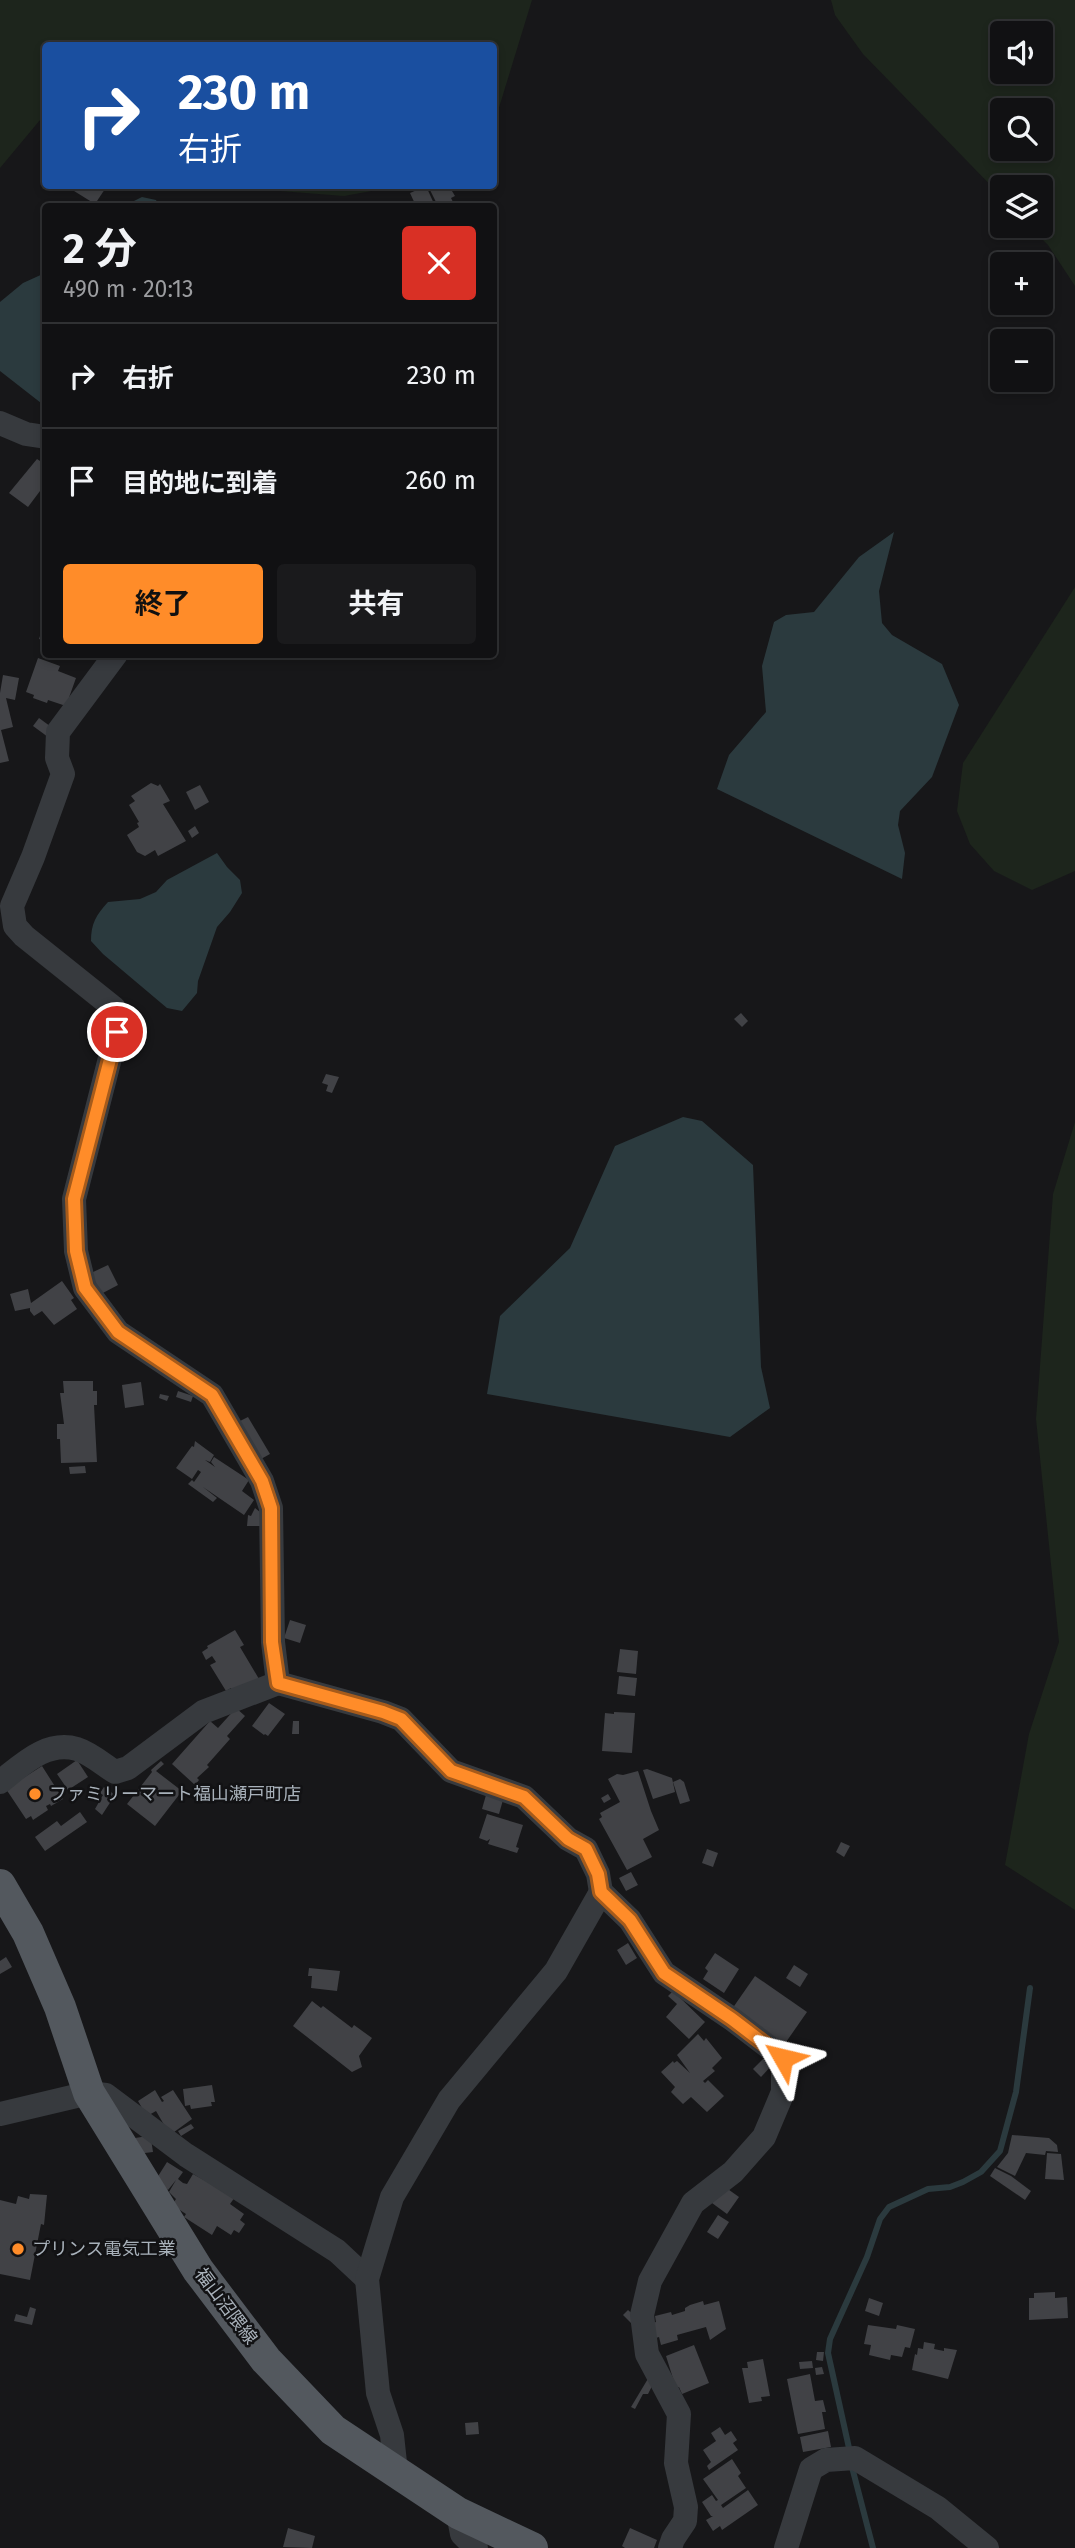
<!DOCTYPE html>
<html lang="ja">
<meta charset="utf-8">
<style>
:root{--surface:#111113;--page:#1a1a1c;--text:#f1f3f6;--muted:#9c9da0;--line:#303133;--accent:#ff8c29}
body{margin:0;font-family:"Fira Sans","Noto Sans JP",sans-serif;background:var(--page);color:var(--text);height:100vh;display:flex;flex-direction:column;font-size:26px;white-space:nowrap}
*{box-sizing:border-box;margin:0}
p{font-size:23px;color:var(--muted)}
.icon{flex:none;width:38px;height:38px;fill:none;stroke:currentColor;stroke-width:2;stroke-linecap:round;stroke-linejoin:round}
.map{position:relative;flex:1;overflow:hidden}
.side{position:absolute;left:42px;top:203px;width:455px;height:455px;display:flex;flex-direction:column;background:var(--surface);border-radius:7px;box-shadow:0 4px 10px #0003,0 0 0 2px var(--line)}
.side>*{flex:none}
.guide{position:absolute;left:42px;top:42px;width:455px;height:147px;border-radius:7px;box-shadow:0 4px 10px #0003,0 0 0 2px var(--line);background:#1a4fa0;color:#fff;overflow:hidden}
.tools{position:absolute;left:990px;top:21px;display:grid;gap:14px}
.tools a{display:grid;place-items:center;width:63px;height:63px;border-radius:7px;background:var(--surface);box-shadow:0 4px 10px #0003,0 0 0 2px var(--line);font-size:35px}
.pin{position:absolute;display:grid;place-items:center;width:60px;height:60px;color:#fff;margin:-30px;border:4px solid #fff;border-radius:50%;box-shadow:0 2px 7px #0007}
.me{position:absolute;width:77px;margin:-38px;rotate:307deg;stroke-linejoin:round;filter:drop-shadow(0 0 5px #0008)}
.turn{display:flex;align-items:center;gap:24px;height:147px;padding:0 21px;font-size:32px}
.turn .icon{width:91px;height:91px;stroke-width:2.5}
.turn b{display:block;font-size:49px;line-height:60px}
.round{display:grid;place-items:center;flex:none;width:74px;height:74px;border-radius:7px;background:var(--page)}
.overview{display:flex;align-items:center;justify-content:space-between;height:119px;padding:0 21px}
h1{font-size:42px;font-weight:700;line-height:52px}
.button{display:flex;gap:14px;margin-top:auto;padding:14px 21px}
.button a{flex:1;height:80px;border-radius:7px;background:var(--accent);color:#111;font-size:28px;font-weight:700;line-height:80px;text-align:center}
.button a+a{background:var(--page);color:var(--text)}
ul{padding:0;list-style:none}
li{display:flex;align-items:center;gap:21px;height:105px;padding:0 21px;border-top:2px solid var(--line)}
li div{flex:1}
li b{display:block;font-size:26px}
li em{font-style:normal}
.map>svg:first-child{display:block}
.green{fill:#1d251c;fill-rule:evenodd}
.water{fill:#2b3a3e}
.lines{fill:none;stroke-linecap:round;stroke-linejoin:round}
.stream{stroke:#2b3a3e;stroke-width:6}
.building{fill:#414246}
.minor{stroke:#373a3e;stroke-width:24}
.major{stroke:#53585e;stroke-width:32}
.route-casing{stroke:#a65b1b;stroke-width:18}
.route{stroke:#ff8c29;stroke-width:12}
.poi-dot{fill:#ff8c29;stroke:#121214;stroke-width:2.5}
.labels{text-anchor:middle;stroke-width:5;stroke-linejoin:round;paint-order:stroke}
.poi-label{font-size:18px;fill:#a8b1ba;stroke:#121214;text-anchor:start}
.street-label{font-size:18px;fill:#a8b1ba;stroke:#121214}
</style>
<div class="map">
<svg width="1075" height="2548" viewBox="0 0 1075 2548">
<rect width="100%" height="100%" fill="#171719"/>
<g class="green">
<path d="M 0,0 L 532,0 L 494,124 L 494,46 L 46,46 L 45,114 L 0,168 Z"/>
<path d="M 831,0 L 1075,0 L 1075,286 L 1048,245 L 1029,226 L 1041,226 L 1041,187 L 1003,187 L 1003,198 L 863,54 L 835,15 ZM 1003,33 L 1041,33 L 1041,72 L 1003,72 ZM 1003,110 L 1041,110 L 1041,149 L 1003,149 Z"/>
<path d="M 216,186 L 399,186 L 344,196 Z"/>
<path d="M 1075,587 L 1075,871 L 1032,890 L 994,871 L 970,844 L 957,811 L 963,763 Z"/>
<path d="M 1075,1122 L 1075,1910 L 1005,1865 L 1029,1734 L 1059,1642 L 1036,1419 L 1053,1194 Z"/>
</g>
<g class="water">
<path d="M 142,197 L 156,200 L 159,206 L 124,206 Z"/>
<path d="M 45,273 L 46,402 L 41,403 L 0,371 L 0,302 L 23,283 Z"/>
<path d="M 894,532 L 879,591 L 882,623 L 892,635 L 942,664 L 959,705 L 932,777 L 900,811 L 898,825 L 905,853 L 902,879 L 717,789 L 729,755 L 766,712 L 762,666 L 774,622 L 786,615 L 814,612 L 859,557 Z"/>
<path d="M 217,853 L 227,867 L 240,880 L 242,893 L 230,912 L 217,927 L 198,981 L 197,993 L 182,1011 L 167,1008 L 103,954 L 91,941 C 91,924 96,915 108,902 L 140,899 L 156,892 L 167,880 Z"/>
<path d="M 683,1117 L 702,1121 L 753,1165 L 761,1367 L 770,1408 L 730,1437 L 487,1394 L 500,1316 L 570,1248 L 615,1146 Z"/>
</g>
<g class="lines">
<g class="stream">
<path d="M 849,2448 L 828,2353 L 830,2339 L 867,2257 L 880,2219 L 889,2207 L 928,2189 L 950,2187 L 963,2182 L 981,2172 L 1000,2151 L 1016,2092 L 1030,1988"/>
<path d="M 852,2467 L 873,2548"/>
</g>
</g>
<g class="building">
<path d="M 66,186 L 107,186 L 95,204 Z"/>
<path d="M 426,186 L 435,206 L 416,206 L 410,193 Z"/>
<path d="M 428,186 L 449,186 L 455,196 L 451,198 L 453,202 L 438,206 Z"/>
<path d="M 37,459 L 46,465 L 46,483 L 28,507 L 9,493 Z"/>
<path d="M 43,627 L 46,627 L 46,641 L 39,639 Z"/>
<path d="M 38,658 L 60,666 L 58,671 L 76,678 L 66,706 L 48,700 L 47,703 L 33,698 L 34,695 L 26,692 Z"/>
<path d="M 3,675 L 19,678 L 15,700 L 6,698 L 13,727 L 1,730 L 9,761 L 0,763 L 0,693 Z"/>
<path d="M 39,718 L 54,729 L 48,737 L 33,726 Z"/>
<path d="M 151,783 L 158,786 L 160,784 L 170,801 L 163,804 L 186,841 L 158,856 L 155,850 L 145,856 L 137,852 L 127,835 L 139,827 L 137,823 L 139,822 L 129,805 L 135,801 L 131,796 Z"/>
<path d="M 200,785 L 209,802 L 195,810 L 186,792 Z"/>
<path d="M 195,826 L 199,833 L 192,838 L 188,831 Z"/>
<path d="M 741,1013 L 748,1021 L 742,1027 L 734,1019 Z"/>
<path d="M 326,1074 L 339,1077 L 332,1093 L 326,1091 L 328,1085 L 322,1083 Z"/>
<path d="M 108,1265 L 118,1285 L 101,1294 L 91,1273 Z"/>
<path d="M 62,1281 L 74,1298 L 71,1300 L 77,1309 L 54,1325 L 42,1311 L 34,1316 L 30,1311 L 30,1308 L 15,1311 L 10,1294 L 28,1289 L 31,1303 Z"/>
<path d="M 63,1381 L 93,1381 L 93,1391 L 97,1391 L 97,1405 L 94,1405 L 97,1462 L 61,1463 L 60,1439 L 57,1439 L 57,1424 L 64,1424 L 60,1393 L 64,1393 Z"/>
<path d="M 141,1382 L 144,1405 L 125,1408 L 122,1385 Z"/>
<path d="M 178,1391 L 193,1396 L 191,1402 L 176,1397 Z"/>
<path d="M 160,1394 L 169,1396 L 167,1401 L 159,1398 Z"/>
<path d="M 248,1417 L 270,1454 L 261,1459 L 240,1421 Z"/>
<path d="M 195,1441 L 214,1455 L 210,1462 L 205,1460 L 215,1467 L 211,1462 L 214,1457 L 249,1480 L 242,1491 L 254,1500 L 244,1515 L 203,1487 L 217,1498 L 213,1502 L 188,1484 L 192,1480 L 194,1482 L 201,1472 L 198,1470 L 192,1479 L 176,1468 L 192,1446 L 194,1447 Z"/>
<path d="M 85,1466 L 86,1473 L 70,1474 L 69,1467 Z"/>
<path d="M 255,1508 L 260,1512 L 260,1526 L 247,1526 L 248,1515 L 251,1516 Z"/>
<path d="M 290,1620 L 306,1625 L 300,1643 L 284,1638 Z"/>
<path d="M 235,1630 L 244,1645 L 240,1647 L 259,1679 L 232,1691 L 231,1688 L 226,1691 L 210,1665 L 216,1662 L 212,1656 L 206,1660 L 202,1652 L 208,1648 L 207,1646 Z"/>
<path d="M 620,1649 L 638,1651 L 636,1674 L 617,1672 Z"/>
<path d="M 619,1676 L 637,1678 L 635,1696 L 617,1694 Z"/>
<path d="M 269,1703 L 285,1714 L 268,1736 L 265,1734 L 264,1735 L 252,1726 Z"/>
<path d="M 236,1708 L 245,1716 L 227,1736 L 230,1739 L 207,1765 L 209,1767 L 197,1778 L 199,1780 L 195,1785 L 172,1764 L 210,1721 L 218,1728 Z"/>
<path d="M 614,1712 L 635,1713 L 632,1753 L 602,1751 L 605,1713 L 614,1714 Z"/>
<path d="M 293,1721 L 299,1721 L 299,1734 L 292,1734 Z"/>
<path d="M 77,1760 L 88,1777 L 68,1790 L 57,1774 Z"/>
<path d="M 161,1761 L 164,1764 L 156,1771 L 182,1791 L 155,1826 L 127,1804 L 152,1772 L 151,1770 Z"/>
<path d="M 42,1766 L 63,1799 L 51,1806 L 50,1804 L 46,1806 L 48,1810 L 33,1820 L 31,1816 L 26,1819 L 6,1789 Z"/>
<path d="M 647,1769 L 672,1778 L 675,1792 L 653,1799 L 643,1770 Z"/>
<path d="M 638,1771 L 651,1811 L 659,1830 L 643,1839 L 652,1857 L 627,1870 L 599,1819 L 602,1817 L 600,1813 L 620,1802 L 608,1779 L 617,1774 L 623,1775 Z"/>
<path d="M 680,1779 L 684,1782 L 690,1801 L 680,1804 L 673,1782 Z"/>
<path d="M 104,1787 L 115,1795 L 102,1815 L 95,1809 L 103,1795 L 100,1793 Z"/>
<path d="M 608,1794 L 611,1799 L 604,1803 L 601,1798 Z"/>
<path d="M 486,1795 L 503,1800 L 499,1814 L 482,1809 Z"/>
<path d="M 80,1812 L 87,1822 L 45,1851 L 35,1837 L 57,1821 L 61,1826 Z"/>
<path d="M 487,1814 L 523,1825 L 516,1847 L 519,1848 L 517,1853 L 488,1844 L 490,1839 L 487,1841 L 479,1838 Z"/>
<path d="M 841,1842 L 850,1846 L 844,1857 L 836,1852 Z"/>
<path d="M 707,1849 L 718,1853 L 713,1867 L 702,1863 Z"/>
<path d="M 631,1872 L 638,1885 L 626,1891 L 619,1878 Z"/>
<path d="M 628,1943 L 637,1958 L 626,1965 L 617,1950 Z"/>
<path d="M 715,1953 L 739,1969 L 724,1993 L 703,1979 L 708,1971 L 705,1968 Z"/>
<path d="M 6,1957 L 12,1967 L 0,1974 L 0,1961 Z"/>
<path d="M 794,1965 L 808,1974 L 800,1987 L 786,1978 Z"/>
<path d="M 309,1968 L 340,1971 L 337,1991 L 311,1988 L 312,1976 L 308,1976 Z"/>
<path d="M 755,1976 L 807,2012 L 784,2045 L 732,2009 Z"/>
<path d="M 673,1991 L 705,2022 L 689,2039 L 666,2017 L 677,2004 L 668,1996 Z"/>
<path d="M 312,2001 L 321,2008 L 323,2006 L 352,2028 L 354,2025 L 372,2038 L 359,2056 L 362,2067 L 352,2072 L 293,2026 Z"/>
<path d="M 698,2034 L 704,2041 L 706,2038 L 722,2058 L 712,2068 L 715,2071 L 703,2081 L 705,2083 L 708,2080 L 724,2096 L 707,2112 L 691,2097 L 683,2104 L 671,2092 L 675,2087 L 661,2072 L 673,2061 L 674,2063 L 677,2061 L 690,2073 L 677,2055 Z"/>
<path d="M 764,2058 L 772,2065 L 761,2077 L 753,2069 Z"/>
<path d="M 212,2085 L 215,2102 L 211,2102 L 212,2106 L 191,2109 L 190,2105 L 185,2106 L 183,2089 Z"/>
<path d="M 155,2090 L 162,2102 L 164,2101 L 161,2097 L 173,2090 L 192,2119 L 170,2135 L 156,2111 L 149,2115 L 145,2113 L 138,2101 Z"/>
<path d="M 191,2124 L 194,2128 L 181,2136 L 178,2131 Z"/>
<path d="M 1012,2135 L 1049,2138 L 1057,2145 L 1058,2152 L 1046,2151 L 1045,2155 L 1026,2153 L 1015,2176 L 997,2167 L 1008,2153 Z"/>
<path d="M 148,2136 L 151,2139 L 153,2152 L 137,2154 L 135,2138 Z"/>
<path d="M 1047,2153 L 1061,2154 L 1064,2180 L 1045,2179 Z"/>
<path d="M 167,2162 L 183,2172 L 178,2179 L 183,2183 L 187,2184 L 193,2174 L 235,2197 L 230,2204 L 244,2214 L 240,2220 L 245,2224 L 239,2233 L 234,2230 L 231,2235 L 217,2226 L 212,2235 L 184,2217 L 186,2214 L 172,2205 L 176,2199 L 169,2192 L 176,2180 L 168,2190 L 155,2181 Z"/>
<path d="M 995,2168 L 1011,2176 L 1031,2191 L 1025,2200 L 990,2176 Z"/>
<path d="M 725,2187 L 739,2197 L 727,2214 L 712,2203 Z"/>
<path d="M 30,2194 L 47,2195 L 44,2225 L 41,2224 L 30,2280 L 0,2274 L 0,2200 L 16,2204 L 18,2196 L 29,2199 Z"/>
<path d="M 718,2215 L 729,2222 L 718,2239 L 707,2232 Z"/>
<path d="M 1055,2292 L 1055,2298 L 1067,2297 L 1068,2318 L 1029,2320 L 1029,2298 L 1034,2298 L 1034,2293 Z"/>
<path d="M 869,2298 L 883,2303 L 879,2316 L 865,2311 Z"/>
<path d="M 703,2301 L 704,2305 L 719,2301 L 726,2329 L 710,2340 L 706,2327 L 677,2335 L 678,2340 L 661,2345 L 659,2337 L 653,2339 L 653,2323 L 656,2322 L 655,2316 L 671,2312 L 672,2315 L 685,2311 L 685,2308 L 690,2305 Z"/>
<path d="M 30,2307 L 36,2309 L 32,2325 L 14,2321 L 16,2314 L 27,2317 Z"/>
<path d="M 628,2310 L 636,2317 L 631,2323 L 623,2315 Z"/>
<path d="M 868,2325 L 896,2329 L 897,2325 L 915,2329 L 910,2348 L 905,2347 L 902,2357 L 891,2355 L 890,2360 L 869,2355 L 871,2345 L 864,2344 Z"/>
<path d="M 924,2342 L 935,2344 L 934,2349 L 944,2351 L 944,2348 L 957,2350 L 948,2379 L 912,2370 L 915,2354 L 917,2355 L 918,2348 L 923,2349 Z"/>
<path d="M 694,2345 L 709,2383 L 682,2394 L 679,2387 L 676,2388 L 666,2356 Z"/>
<path d="M 817,2352 L 824,2352 L 823,2361 L 816,2360 Z"/>
<path d="M 763,2359 L 770,2396 L 761,2397 L 762,2401 L 749,2403 L 742,2368 L 748,2368 L 747,2362 Z"/>
<path d="M 812,2361 L 813,2368 L 800,2369 L 799,2362 Z"/>
<path d="M 822,2367 L 824,2374 L 816,2375 L 815,2368 Z"/>
<path d="M 810,2374 L 815,2401 L 823,2400 L 826,2412 L 822,2412 L 825,2429 L 798,2434 L 787,2379 Z"/>
<path d="M 649,2377 L 655,2380 L 648,2394 L 643,2394 L 635,2409 L 631,2407 Z"/>
<path d="M 478,2422 L 479,2434 L 466,2435 L 465,2423 Z"/>
<path d="M 720,2427 L 725,2435 L 731,2431 L 737,2440 L 733,2443 L 738,2450 L 709,2470 L 707,2466 L 711,2462 L 703,2450 L 716,2441 L 711,2433 Z"/>
<path d="M 828,2431 L 831,2447 L 803,2452 L 800,2437 Z"/>
<path d="M 732,2459 L 741,2473 L 738,2476 L 746,2488 L 721,2505 L 723,2508 L 748,2490 L 758,2505 L 722,2530 L 720,2526 L 713,2531 L 706,2520 L 713,2516 L 711,2516 L 702,2502 L 712,2495 L 716,2501 L 718,2500 L 703,2479 Z"/>
<path d="M 288,2528 L 315,2536 L 312,2548 L 283,2547 Z"/>
<path d="M 630,2528 L 657,2540 L 654,2548 L 625,2548 L 622,2546 Z"/>
</g>
<g class="lines">
<g class="minor">
<path d="M 0,423 L 26,434 L 46,437"/>
<path d="M 278,1683 L 383,1712 L 401,1719 L 451,1771 L 524,1797 L 568,1839 L 586,1849 L 598,1874 L 601,1892 L 630,1920 L 664,1973 L 732,2019 L 783,2058 L 783,2092 L 764,2137 L 733,2172 L 693,2203 L 650,2281 L 642,2315 L 647,2354 L 679,2414 L 676,2463 L 686,2507 L 685,2521 L 673,2539 L 670,2548"/>
<path d="M 0,1782 C 22,1765 46,1740 77,1749 C 90,1753 104,1765 115,1772 L 128,1768 L 203,1712 L 278,1683 L 273,1642 L 271,1508 L 262,1481 L 212,1395 L 118,1332 L 85,1288 L 76,1251 L 74,1199 L 120,1019 L 114,1008 L 24,936 L 15,926 L 12,906 L 33,857 L 63,774 L 57,758 L 58,732 L 116,654"/>
<path d="M 0,2114 L 89,2093 L 106,2095 L 186,2155 L 337,2251 L 367,2279"/>
<path d="M 396,2472 L 392,2435 L 378,2393 L 367,2279 L 392,2197 L 449,2100 L 556,1971 L 601,1892"/>
<path d="M 458,2513 L 462,2534 L 476,2548"/>
<path d="M 786,2548 L 811,2469 L 826,2460 L 855,2458 L 938,2508 L 987,2548"/>
</g>
<path class="major" d="M 0,1885 L 28,1933 L 60,2007 L 89,2093 L 198,2270 L 266,2360 L 333,2430 L 458,2513 L 532,2548"/>
</g>
<g class="lines">
<g class="route-casing">
<path id="route" d="M 117,1032 L 74,1199 L 76,1251 L 85,1288 L 118,1332 L 212,1395 L 262,1481 L 271,1508 L 272,1642 L 278,1683 L 383,1712 L 401,1719 L 451,1771 L 524,1797 L 568,1839 L 586,1849 L 598,1874 L 601,1892 L 630,1920 L 664,1973 L 732,2019 L 783,2058"/>
</g>
<use href="#route" class="route"/>
</g>
<g class="poi-dot">
<circle cx="35" cy="1794" r="7"/>
<circle cx="18" cy="2249" r="7"/>
</g>
<g class="labels">
<g class="poi-label">
<text x="49" y="1800">ファミリーマート福山瀬戸町店</text>
<text x="32" y="2255">プリンス電気工業</text>
</g>
<g class="street-label">
<text transform="translate(226 2306) rotate(53)" y="6">福山沼隈線</text>
</g>
</g>
</svg>
<div class="tools">
<a><svg class="icon" aria-label="sound" viewBox="0 0 24 24"><path d="M4 9h4l5-4v14l-5-4H4zM17 9q2 3 0 6"/></svg></a>
<a><svg class="icon" aria-label="search" viewBox="0 0 24 24"><circle cx="10" cy="10" r="6"/><path d="M15 15l6 6"/></svg></a>
<a><svg class="icon" aria-label="layers" viewBox="0 0 24 24"><path d="M12 4l9 5-9 5-9-5zM3 14l9 5 9-5"/></svg></a>
<a>+</a>
<a>−</a>
</div>
<div class="pin" style="left:117px;top:1032px;background:#d93025"><svg class="icon" aria-label="arrive" viewBox="0 0 24 24"><path d="M6 21V4h12l-3 4 3 4H6"/></svg></div>
<svg class="me" style="left:783px;top:2058px" viewBox="-20 -20 40 40"><path d="M0-17L14 15 0 8-14 15z" fill="#ff8c29" stroke="#fff" stroke-width="4"/></svg>
<div class="guide">
<div class="turn"><svg class="icon" aria-label="right" viewBox="0 0 24 24"><path d="M7 20v-9h11M14 6l5 5-5 5"/></svg><div><b>230 m</b>右折</div></div>
</div>
<section class="side">
<div class="overview"><div><h1>2 分</h1><p>490 m · 20:13</p></div><a class="round" style="background:#d93025;color:#fff"><svg class="icon" aria-label="close" viewBox="0 0 24 24"><path d="M6 6l12 12M18 6L6 18"/></svg></a></div>
<ul>
<li><svg class="icon" aria-label="right" viewBox="0 0 24 24"><path d="M7 20v-9h11M14 6l5 5-5 5"/></svg><div><b>右折</b></div><em>230 m</em></li>
<li><svg class="icon" aria-label="arrive" viewBox="0 0 24 24"><path d="M6 21V4h12l-3 4 3 4H6"/></svg><div><b>目的地に到着</b></div><em>260 m</em></li>
</ul>
<div class="button"><a>終了</a><a>共有</a></div>
</section>
</div>
